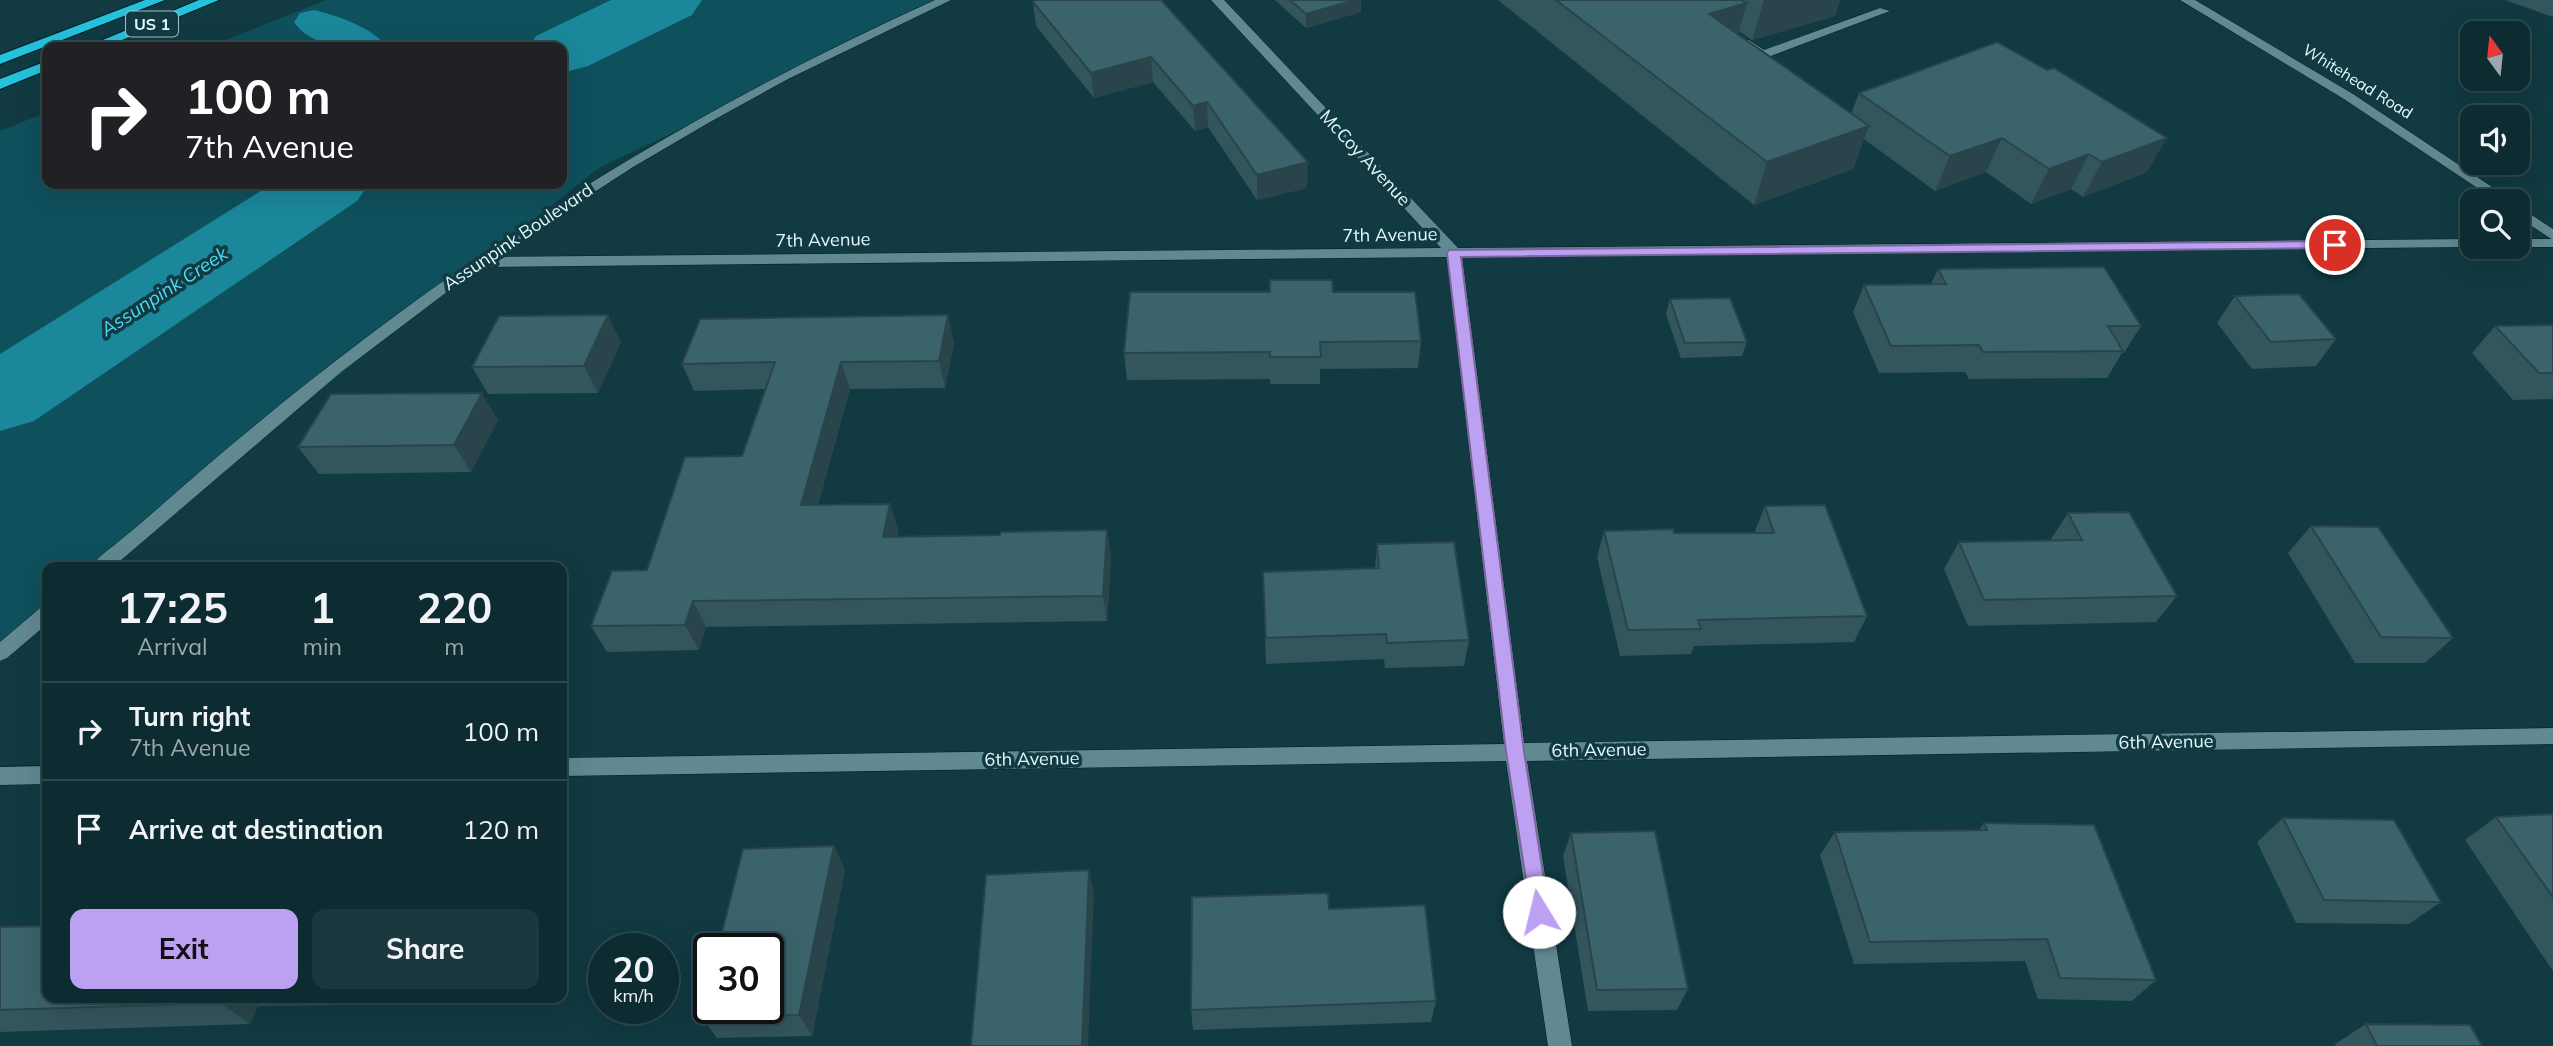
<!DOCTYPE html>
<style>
:root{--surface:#0d2c32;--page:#1b383e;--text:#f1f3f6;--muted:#9aa7ac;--line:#2d484d;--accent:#bca0f2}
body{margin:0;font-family:Mulish,sans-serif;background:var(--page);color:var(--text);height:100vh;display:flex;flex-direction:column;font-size:26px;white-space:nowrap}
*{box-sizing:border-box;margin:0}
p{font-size:23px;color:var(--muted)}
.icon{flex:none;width:38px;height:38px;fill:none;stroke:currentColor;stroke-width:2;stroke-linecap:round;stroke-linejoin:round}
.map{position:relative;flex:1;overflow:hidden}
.side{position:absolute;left:42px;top:562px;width:525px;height:441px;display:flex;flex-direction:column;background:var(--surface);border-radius:14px;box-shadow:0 7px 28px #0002,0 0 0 2px var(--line)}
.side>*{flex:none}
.top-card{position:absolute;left:42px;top:42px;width:525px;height:147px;border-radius:14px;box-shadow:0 7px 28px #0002,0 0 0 2px var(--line);background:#202124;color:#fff;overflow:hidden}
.needle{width:46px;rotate:345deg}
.buttons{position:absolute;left:2460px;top:21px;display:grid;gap:14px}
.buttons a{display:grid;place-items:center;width:70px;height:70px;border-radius:14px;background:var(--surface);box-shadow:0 7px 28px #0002,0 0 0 2px var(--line);font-size:35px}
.speed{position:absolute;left:588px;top:933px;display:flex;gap:14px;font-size:35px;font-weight:700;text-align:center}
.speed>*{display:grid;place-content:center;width:91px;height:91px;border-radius:50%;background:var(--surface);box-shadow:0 7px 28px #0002,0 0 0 2px var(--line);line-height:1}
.speed small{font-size:18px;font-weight:400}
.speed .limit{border:4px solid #111;border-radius:10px;background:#fff;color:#111}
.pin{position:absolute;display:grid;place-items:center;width:60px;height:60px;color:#fff;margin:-30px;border:4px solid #fff;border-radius:50%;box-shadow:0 2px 7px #0007}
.me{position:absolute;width:77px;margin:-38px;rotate:351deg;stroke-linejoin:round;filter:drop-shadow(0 0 5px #0008)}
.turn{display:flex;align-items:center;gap:24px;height:147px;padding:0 28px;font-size:32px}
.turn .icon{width:91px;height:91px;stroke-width:2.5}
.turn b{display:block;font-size:49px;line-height:60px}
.eta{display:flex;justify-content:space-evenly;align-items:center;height:119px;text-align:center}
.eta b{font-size:42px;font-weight:700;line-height:49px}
.button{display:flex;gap:14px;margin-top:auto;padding:14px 28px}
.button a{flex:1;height:80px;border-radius:14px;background:var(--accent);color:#111;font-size:28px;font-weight:700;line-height:80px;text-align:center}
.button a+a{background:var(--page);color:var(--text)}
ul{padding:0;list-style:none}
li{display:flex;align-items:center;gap:21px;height:98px;padding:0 28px;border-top:2px solid var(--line)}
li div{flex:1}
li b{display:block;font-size:26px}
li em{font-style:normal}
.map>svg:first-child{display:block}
.green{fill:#0e505c}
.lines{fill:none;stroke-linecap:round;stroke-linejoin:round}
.canal{fill:#1b879a;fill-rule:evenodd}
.river{fill:#1b879a;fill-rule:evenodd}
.lane-casing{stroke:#012026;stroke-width:1}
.street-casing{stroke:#012026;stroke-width:1}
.secondary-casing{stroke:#012026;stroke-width:1}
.highway-casing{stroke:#012026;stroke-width:2}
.lane{fill:#618992;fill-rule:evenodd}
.street{fill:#618992;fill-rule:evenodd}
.secondary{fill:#618992;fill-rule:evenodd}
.highway{fill:#26c2dc;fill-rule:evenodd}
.wall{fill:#33555c}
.shaded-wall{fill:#29454b}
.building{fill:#3b636b;stroke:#29454b;stroke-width:2}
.route{fill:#bca0f2;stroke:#7a689d;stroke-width:2}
.labels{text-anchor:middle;stroke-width:7;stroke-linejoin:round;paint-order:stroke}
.shield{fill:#113a42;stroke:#a5c0c6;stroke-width:2}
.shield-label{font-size:16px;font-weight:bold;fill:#e4f9fe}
.far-street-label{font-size:16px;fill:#e4f9fe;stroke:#113a42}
.street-label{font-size:18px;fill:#e4f9fe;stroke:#113a42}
.water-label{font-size:19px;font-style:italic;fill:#4cdbf6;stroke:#113a42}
</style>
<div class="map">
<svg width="2553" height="1046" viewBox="0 0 2553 1046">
<rect width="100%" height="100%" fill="#113a42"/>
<path class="green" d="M 326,0 L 951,0 L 599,168 L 99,567 L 47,567 L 47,608 L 0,646 L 0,131 L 47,112 L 47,184 L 562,184 L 562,47 L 208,47 Z"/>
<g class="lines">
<path class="canal" d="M 314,10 C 336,15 374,28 387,47 C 356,48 314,51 294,22 L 300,13 Z"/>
<g class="river">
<path d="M 611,0 L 702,0 L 692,15 L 588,66 L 562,73 L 562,47 L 528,47 L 536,36 Z"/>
<path d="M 272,184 L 369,184 L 357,201 L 34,421 L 0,431 L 0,354 Z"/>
</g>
<g class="lane-casing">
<path id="lane" d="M 1880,8 L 1890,11 L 1763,59 L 1739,43 L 1749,40 L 1764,50 Z"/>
</g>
<g class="street-casing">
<g id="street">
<path d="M 935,0 L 951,0 L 788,79 L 710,122 L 633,167 L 494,257 L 1441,248 L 1211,0 L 1224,0 L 1458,248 L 2473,239 L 2473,247 L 2476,247 L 2473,247 L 1462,257 L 1524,743 L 2553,728 L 2553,744 L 1527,761 L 1572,1046 L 1548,1046 L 1506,761 L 562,776 L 562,758 L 1504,744 L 1447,257 L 480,267 L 341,372 L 113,567 L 92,567 C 98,555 113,547 123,538 C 150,516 176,492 203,469 C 432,273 661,124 935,0 Z"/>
<path d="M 2518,239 L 2553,239 L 2553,247 L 2515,247 L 2518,247 Z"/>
<path d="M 47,606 L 47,624 L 7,658 L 0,661 L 0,642 L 40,608 Z"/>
<path d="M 47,766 L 47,784 L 0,785 L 0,767 Z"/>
</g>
</g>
<g class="secondary-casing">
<g id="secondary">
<path d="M 2180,0 L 2195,0 L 2353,94 L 2513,201 L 2497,201 L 2344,99 Z"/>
<path d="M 2518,206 L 2553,229 L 2553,240 L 2518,217 Z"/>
</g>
</g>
<g class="highway-casing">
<g id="highway">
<path d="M 145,0 L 165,0 L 0,64 L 0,55 Z"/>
<path d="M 199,0 L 219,0 L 105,47 L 86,47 Z"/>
<path d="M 47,61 L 47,70 L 0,89 L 0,79 Z"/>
</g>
</g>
<use href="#lane" class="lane"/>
<use href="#street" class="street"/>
<use href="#secondary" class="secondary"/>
<use href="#highway" class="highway"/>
</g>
<g class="wall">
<path d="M 1161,0 L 1307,188 L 1257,200 L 1208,127 L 1195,131 L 1153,82 L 1094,98 L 1036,26 L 1033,2 Z"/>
<path d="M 1275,0 L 1361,0 L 1361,12 L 1306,28 Z"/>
<path d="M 1498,0 L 1840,0 L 1835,16 L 1752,40 L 1739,31 L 1738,35 L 1851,114 L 1859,93 L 1997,42 L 2147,172 L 2083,197 L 2071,189 L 2031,204 L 1986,172 L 1935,191 L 1864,139 L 1853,169 L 1754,205 Z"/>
<path d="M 2505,0 L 2553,0 L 2553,17 Z"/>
<path d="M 1938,269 L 2141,326 L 2124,353 L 2122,353 L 2107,378 L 1969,379 L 1965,372 L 1879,373 L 1853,312 L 1864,285 L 1931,284 Z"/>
<path d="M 1333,292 L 1421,341 L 1418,368 L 1320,369 L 1320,384 L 1270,384 L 1270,379 L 1127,380 L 1124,353 Z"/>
<path d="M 2235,296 L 2336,339 L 2316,366 L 2252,369 L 2217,323 Z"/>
<path d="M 1670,299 L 1747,342 L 1742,356 L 1681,358 L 1666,314 Z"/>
<path d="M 2553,325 L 2553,399 L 2513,400 L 2472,353 L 2495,326 Z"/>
<path d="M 621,342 L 598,393 L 488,394 L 472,367 Z"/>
<path d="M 954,342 L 945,388 L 850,389 L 818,504 L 890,504 L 898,530 L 897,536 L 1000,535 L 1107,530 L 1111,556 L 1107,621 L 706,627 L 699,650 L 607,652 L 591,626 L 647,570 L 742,456 L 765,389 L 694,391 L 682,364 Z"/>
<path d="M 498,420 L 471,472 L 319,474 L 298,447 Z"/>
<path d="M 1765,506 L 1867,616 L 1854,642 L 1694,646 L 1691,654 L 1620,656 L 1597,557 L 1604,531 L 1674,533 L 1754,533 Z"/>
<path d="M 2068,513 L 2177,596 L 2156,622 L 1968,626 L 1944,569 L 1959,542 L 2051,541 L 2051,539 Z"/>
<path d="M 2311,526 L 2453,638 L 2425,663 L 2355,663 L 2288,553 Z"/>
<path d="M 1377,544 L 1469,640 L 1464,666 L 1385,668 L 1384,659 L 1266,664 L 1263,572 L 1375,568 Z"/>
<path d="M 2553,814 L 2553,971 L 2465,840 L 2496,817 Z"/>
<path d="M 2283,818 L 2441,902 L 2409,924 L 2296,923 L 2257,842 Z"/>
<path d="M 1984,823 L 2156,980 L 2132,1001 L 2038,999 L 2025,961 L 1854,964 L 1820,855 L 1835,832 L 1979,830 Z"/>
<path d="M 1571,833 L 1688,989 L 1677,1010 L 1588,1011 L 1563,856 Z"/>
<path d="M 845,869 L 812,1036 L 717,1038 L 701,1017 Z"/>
<path d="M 1329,909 L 1436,1001 L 1431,1022 L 1193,1030 L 1191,1010 Z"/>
<path d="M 0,927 L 47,998 L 351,998 L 347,1005 L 258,1006 L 250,1024 L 0,1032 Z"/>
<path d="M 2366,1024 L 2482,1046 L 2336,1046 L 2335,1044 Z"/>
</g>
<g class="shaded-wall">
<path d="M 1355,0 L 1361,0 L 1361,12 L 1306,28 L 1306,14 Z"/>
<path d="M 1764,0 L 1840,0 L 1835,16 L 1752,40 Z"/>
<path d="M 1747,3 L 1735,44 L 1709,14 Z"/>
<path d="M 1151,57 L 1153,82 L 1094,98 L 1091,73 Z"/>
<path d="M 1207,102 L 1208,127 L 1195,131 L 1193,106 Z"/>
<path d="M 1869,126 L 1853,169 L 1754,205 L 1767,162 Z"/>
<path d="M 2002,138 L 1986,172 L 1935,191 L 1950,156 Z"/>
<path d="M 2167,138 L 2147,172 L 2083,197 L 2102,162 Z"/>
<path d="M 2089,154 L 2071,189 L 2031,204 L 2049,169 Z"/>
<path d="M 1308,162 L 1307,188 L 1257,200 L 1257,175 Z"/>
<path d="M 608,315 L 621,342 L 598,393 L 584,366 Z"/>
<path d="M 948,315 L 954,342 L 945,388 L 939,361 Z"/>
<path d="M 841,362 L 850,389 L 811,531 L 801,505 Z"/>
<path d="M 482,393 L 498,420 L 471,472 L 454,445 Z"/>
<path d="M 890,504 L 898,530 L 891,563 L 883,537 Z"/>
<path d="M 1107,530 L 1111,556 L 1107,621 L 1103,596 Z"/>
<path d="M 693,601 L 706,627 L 699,650 L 685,625 Z"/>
<path d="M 834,846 L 845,869 L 812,1036 L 799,1015 Z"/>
<path d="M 1089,870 L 1094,893 L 1088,1046 L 1082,1046 Z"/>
<path d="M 223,998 L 246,998 L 258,1006 L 250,1024 L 220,1003 Z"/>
<path d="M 337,998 L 351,998 L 347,1005 Z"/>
</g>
<g class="building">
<path d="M 1035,0 L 1161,0 L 1308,162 L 1257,175 L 1207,102 L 1193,106 L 1151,57 L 1091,73 L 1033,2 Z"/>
<path d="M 1290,0 L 1355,0 L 1306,14 Z"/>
<path d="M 1556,0 L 1741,0 L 1747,3 L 1709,14 L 1869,126 L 1767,162 Z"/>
<path d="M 1997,42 L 2047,70 L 2054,68 L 2167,138 L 2102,162 L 2089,154 L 2049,169 L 2002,138 L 1950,156 L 1859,93 Z"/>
<path d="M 2104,267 L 2141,326 L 2108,326 L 2123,351 L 1983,352 L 1979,345 L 1891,346 L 1864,285 L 1946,284 L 1938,269 Z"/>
<path d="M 1270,280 L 1332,280 L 1333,292 L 1415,292 L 1421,341 L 1320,342 L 1321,357 L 1270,357 L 1270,352 L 1124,353 L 1130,292 L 1270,292 Z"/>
<path d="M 2299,294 L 2336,339 L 2271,342 L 2235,296 Z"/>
<path d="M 1730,298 L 1747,342 L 1685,343 L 1670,299 Z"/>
<path d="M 608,315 L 584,366 L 472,367 L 499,316 Z"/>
<path d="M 948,315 L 939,361 L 841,362 L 801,505 L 890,504 L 883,537 L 1000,535 L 1001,532 L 1107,530 L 1103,596 L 693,601 L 685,625 L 591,626 L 612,571 L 647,570 L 685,457 L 742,456 L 775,362 L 682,364 L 700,319 Z"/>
<path d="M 2553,325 L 2553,373 L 2539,373 L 2495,326 Z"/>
<path d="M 482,393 L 454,445 L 298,447 L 331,394 Z"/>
<path d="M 1825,505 L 1867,616 L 1698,620 L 1701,629 L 1628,630 L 1604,531 L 1673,529 L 1674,533 L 1774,533 L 1765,506 Z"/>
<path d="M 2129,512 L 2177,596 L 1984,600 L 1959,542 L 2082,540 L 2068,513 Z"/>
<path d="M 2311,526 L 2378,527 L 2453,638 L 2381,637 Z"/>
<path d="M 1454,542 L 1469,640 L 1387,643 L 1386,634 L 1266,638 L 1263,572 L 1379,568 L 1377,544 Z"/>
<path d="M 2553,814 L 2553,897 L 2496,817 Z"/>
<path d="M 2283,818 L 2394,820 L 2441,902 L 2324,900 Z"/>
<path d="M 1984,823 L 2094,825 L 2156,980 L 2060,978 L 2047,939 L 1870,942 L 1835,832 L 1987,830 Z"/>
<path d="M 1655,831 L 1688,989 L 1597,990 L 1571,833 Z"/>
<path d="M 834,846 L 799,1015 L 701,1017 L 709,986 L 709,1008 L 768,1008 L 768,948 L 718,948 L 743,849 Z"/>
<path d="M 1089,870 L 1082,1046 L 971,1046 L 986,875 Z"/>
<path d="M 1328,893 L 1329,909 L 1425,905 L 1436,1001 L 1191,1010 L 1192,897 Z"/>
<path d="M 47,926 L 47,998 L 223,998 L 220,1003 L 0,1010 L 0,927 Z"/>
<path d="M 2366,1024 L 2470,1025 L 2482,1046 L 2377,1046 Z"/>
</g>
<path class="route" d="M 2335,241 L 2340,242 L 2340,248 L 1461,257 L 1524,751 L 1549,912 L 1546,918 L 1539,921 L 1532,918 L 1506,751 L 1447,253 L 1449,250 Z"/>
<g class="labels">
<rect class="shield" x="126" y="11.5" width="52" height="25" rx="5"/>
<g class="shield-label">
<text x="152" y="30">US 1</text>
</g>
<g class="far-street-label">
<text transform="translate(2358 81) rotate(32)" y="6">Whitehead Road</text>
</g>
<g class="street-label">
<text transform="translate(1365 158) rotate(47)" y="6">McCoy Avenue</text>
<text transform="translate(1390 235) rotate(-1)" y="6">7th Avenue</text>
<text transform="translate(518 237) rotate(-34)" y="6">Assunpink Boulevard</text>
<text transform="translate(823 240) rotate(-1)" y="6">7th Avenue</text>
<text transform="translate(2166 742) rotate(-1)" y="6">6th Avenue</text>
<text transform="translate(1599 750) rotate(-1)" y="6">6th Avenue</text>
<text transform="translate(1032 759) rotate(-1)" y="6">6th Avenue</text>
</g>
<g class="water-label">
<text transform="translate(164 291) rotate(-33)" y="7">Assunpink Creek</text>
</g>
</g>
</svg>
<div class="buttons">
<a><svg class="needle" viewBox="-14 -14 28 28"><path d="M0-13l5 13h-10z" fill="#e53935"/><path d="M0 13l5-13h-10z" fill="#9aa7ac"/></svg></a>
<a><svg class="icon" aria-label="sound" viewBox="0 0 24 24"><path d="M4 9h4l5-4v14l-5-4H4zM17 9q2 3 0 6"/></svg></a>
<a><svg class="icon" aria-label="search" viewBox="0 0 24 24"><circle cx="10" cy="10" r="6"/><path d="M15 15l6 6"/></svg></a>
</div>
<div class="speed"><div>20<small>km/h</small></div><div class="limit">30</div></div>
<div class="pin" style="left:2335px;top:245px;background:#d93025"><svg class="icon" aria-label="arrive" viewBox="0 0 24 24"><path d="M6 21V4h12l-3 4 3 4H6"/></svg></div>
<svg class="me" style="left:1539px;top:912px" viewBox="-20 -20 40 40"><circle r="19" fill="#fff"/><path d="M0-13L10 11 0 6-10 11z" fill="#bca0f2"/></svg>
<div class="top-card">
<div class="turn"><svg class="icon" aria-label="right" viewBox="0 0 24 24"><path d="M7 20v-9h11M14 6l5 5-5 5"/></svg><div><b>100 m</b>7th Avenue</div></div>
</div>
<section class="side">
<div class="eta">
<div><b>17:25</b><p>Arrival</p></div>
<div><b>1</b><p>min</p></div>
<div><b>220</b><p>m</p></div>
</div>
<ul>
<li><svg class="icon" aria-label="right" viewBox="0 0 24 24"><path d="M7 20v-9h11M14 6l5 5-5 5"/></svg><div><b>Turn right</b><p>7th Avenue</p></div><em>100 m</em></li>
<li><svg class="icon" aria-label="arrive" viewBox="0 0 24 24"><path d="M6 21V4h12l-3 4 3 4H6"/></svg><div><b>Arrive at destination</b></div><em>120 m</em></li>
</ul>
<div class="button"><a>Exit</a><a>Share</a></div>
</section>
</div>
